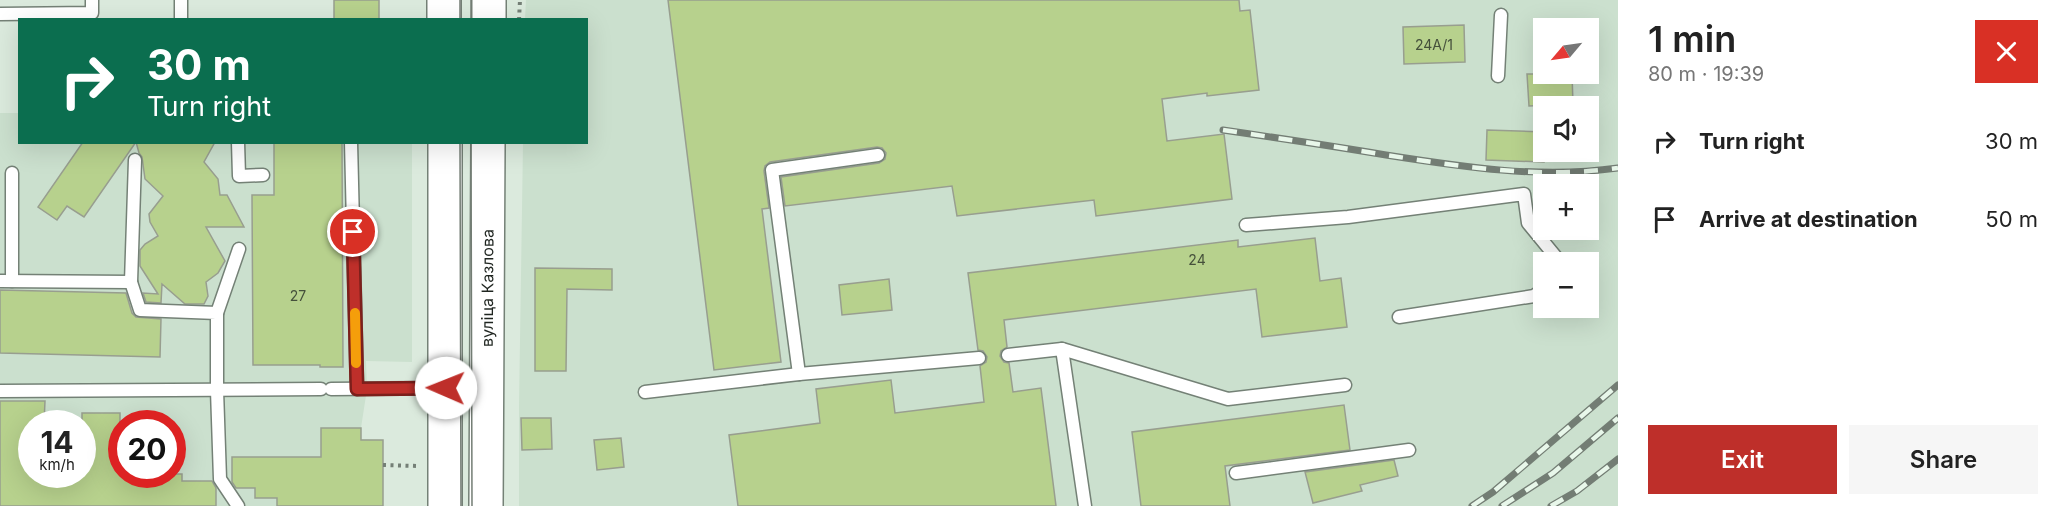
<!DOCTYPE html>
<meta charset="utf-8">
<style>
:root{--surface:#fff;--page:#f6f6f6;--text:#222;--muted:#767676;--accent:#be2f2a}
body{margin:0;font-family:Inter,sans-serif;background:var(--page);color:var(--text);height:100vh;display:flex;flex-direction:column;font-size:22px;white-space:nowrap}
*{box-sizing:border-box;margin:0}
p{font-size:20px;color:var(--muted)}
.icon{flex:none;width:33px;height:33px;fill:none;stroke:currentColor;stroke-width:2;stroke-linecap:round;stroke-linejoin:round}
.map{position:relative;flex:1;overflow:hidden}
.panel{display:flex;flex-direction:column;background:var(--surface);width:450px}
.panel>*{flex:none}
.top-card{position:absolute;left:18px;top:18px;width:570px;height:126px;border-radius:0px;box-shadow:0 6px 24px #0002;background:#0b6e4f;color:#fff;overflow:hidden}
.needle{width:39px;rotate:241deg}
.controls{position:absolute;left:1533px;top:18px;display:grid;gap:12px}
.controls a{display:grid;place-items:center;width:66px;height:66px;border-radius:0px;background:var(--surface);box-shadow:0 6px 24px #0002;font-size:30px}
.speed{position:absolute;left:18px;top:410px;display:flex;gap:12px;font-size:30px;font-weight:700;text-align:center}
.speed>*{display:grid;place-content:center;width:78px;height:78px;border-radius:50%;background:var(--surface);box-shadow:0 6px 24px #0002;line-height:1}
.speed small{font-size:15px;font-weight:400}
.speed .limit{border:9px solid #d22;background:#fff;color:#111}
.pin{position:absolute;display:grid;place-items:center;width:51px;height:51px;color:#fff;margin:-26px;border:3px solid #fff;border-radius:50%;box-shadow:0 2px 6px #0007}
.me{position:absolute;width:66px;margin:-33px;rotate:271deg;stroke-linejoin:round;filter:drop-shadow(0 0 4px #0008)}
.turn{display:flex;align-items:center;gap:21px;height:126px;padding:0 30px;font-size:27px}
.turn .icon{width:78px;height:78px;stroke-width:2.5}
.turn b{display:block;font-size:42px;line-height:51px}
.round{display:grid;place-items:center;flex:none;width:63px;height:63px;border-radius:0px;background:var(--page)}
.summary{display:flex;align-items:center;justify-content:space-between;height:102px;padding:0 30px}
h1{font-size:36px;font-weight:600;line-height:45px}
.primary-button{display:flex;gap:12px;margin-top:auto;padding:12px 30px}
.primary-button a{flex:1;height:69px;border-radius:0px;background:var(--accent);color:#fff;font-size:24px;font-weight:600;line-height:69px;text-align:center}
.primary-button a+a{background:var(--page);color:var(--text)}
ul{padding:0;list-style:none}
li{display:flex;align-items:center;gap:18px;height:78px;padding:0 30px}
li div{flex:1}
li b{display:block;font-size:22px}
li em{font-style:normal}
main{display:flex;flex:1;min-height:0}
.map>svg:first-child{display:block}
.built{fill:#cbe0ce;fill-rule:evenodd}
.green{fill:#c9c085}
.building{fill:#b7d18d;stroke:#989e8f;stroke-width:1.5}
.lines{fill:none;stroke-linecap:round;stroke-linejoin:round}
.service-casing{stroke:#748176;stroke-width:15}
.primary-casing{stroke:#748176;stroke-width:36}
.path{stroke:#747f76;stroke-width:4;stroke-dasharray:3 4.5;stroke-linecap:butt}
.service{stroke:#fff;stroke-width:12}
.primary{stroke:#fff;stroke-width:33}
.tram{stroke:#737d74;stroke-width:1.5}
.rail-casing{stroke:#737d74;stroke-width:7}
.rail{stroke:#e8f7ea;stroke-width:4.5;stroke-dasharray:14;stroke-linecap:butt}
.route-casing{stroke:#7c1f1b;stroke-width:15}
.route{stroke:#be2f2a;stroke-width:10}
.slow{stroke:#f59e0b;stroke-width:10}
.labels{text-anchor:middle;stroke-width:4.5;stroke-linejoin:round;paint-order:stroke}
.number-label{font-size:14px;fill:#45503b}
.street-label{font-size:16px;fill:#1f2520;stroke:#e8f7ea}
</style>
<main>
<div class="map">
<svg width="1618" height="506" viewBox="0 0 1618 506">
<rect width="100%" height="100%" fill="#dbeadd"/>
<g class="built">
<path d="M 526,0 L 1618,0 L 1618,506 L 519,506 L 519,407 L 523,143 L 586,142 L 586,20 L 525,19 ZM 1544,28 L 1588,28 L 1588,74 L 1544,74 ZM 1544,106 L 1588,106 L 1588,152 L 1544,152 ZM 1544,184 L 1588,184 L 1588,230 L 1544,230 ZM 1544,262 L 1588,262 L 1588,308 L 1544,308 Z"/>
<path d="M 0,113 L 19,113 L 20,142 L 412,143 L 412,362 L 366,361 L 367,389 L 361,428 L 361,439 L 383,440 L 383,506 L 0,506 ZM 32,423 L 82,423 L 82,474 L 32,474 ZM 122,423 L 172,423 L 172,474 L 122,474 Z"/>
</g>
<path class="green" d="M 436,142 L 432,373 L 427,374 L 428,143 Z"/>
<g class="building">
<rect x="334" y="0" width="45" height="20"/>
<path d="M 668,0 L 1239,0 L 1240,11 L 1250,10 L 1259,90 L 1207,96 L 1207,93 L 1162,99 L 1167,141 L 1224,134 L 1232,199 L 1096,216 L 1094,200 L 957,216 L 952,186 L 785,206 L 781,177 L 879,163 L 885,159 L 886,153 L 882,148 L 877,147 L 770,162 L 765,166 L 764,171 L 769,208 L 762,209 L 781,362 L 714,370 Z"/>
<path d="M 1464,25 L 1465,62 L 1404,64 L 1403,27 Z"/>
<path d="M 1527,74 L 1572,74 L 1573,104 L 1529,106 Z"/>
<path d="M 1487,130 L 1544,132 L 1544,162 L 1486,160 Z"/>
<path d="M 83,142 L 136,142 L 84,217 L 67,206 L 57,220 L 38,207 Z"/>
<path d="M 136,142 L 215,142 L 204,162 L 218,179 L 220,195 L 227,195 L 244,227 L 206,227 L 225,261 L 218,273 L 206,282 L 208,296 L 204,304 L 185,304 L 162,284 L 161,303 L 146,302 L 143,293 L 158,294 L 140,266 L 140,250 L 145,244 L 158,236 L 150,222 L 149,214 L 163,196 L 145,179 L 142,157 L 139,153 Z"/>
<path d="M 274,142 L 342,142 L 343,367 L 320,367 L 320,365 L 253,365 L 252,195 L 274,195 Z"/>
<path d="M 1315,238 L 1320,281 L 1341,278 L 1347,327 L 1262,337 L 1256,289 L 1004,320 L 1007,347 L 1001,351 L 1000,356 L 1004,362 L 1009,363 L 1013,392 L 1041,388 L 1056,506 L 738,506 L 729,435 L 820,423 L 816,389 L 891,380 L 895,413 L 984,402 L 980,366 L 986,362 L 987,357 L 983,351 L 978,350 L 968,273 L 1238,240 L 1238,247 Z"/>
<path d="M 535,268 L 612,269 L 612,290 L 567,289 L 566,371 L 535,371 Z"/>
<path d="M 889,279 L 892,310 L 842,315 L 839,285 Z"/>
<path d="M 0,290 L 126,293 L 132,313 L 136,317 L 161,319 L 160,357 L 0,353 Z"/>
<path d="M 0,401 L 45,401 L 44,423 L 32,423 L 32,474 L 82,474 L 82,413 L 120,413 L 120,474 L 182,474 L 182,481 L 212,481 L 216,488 L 216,506 L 0,506 Z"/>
<path d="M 1344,405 L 1350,450 L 1225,466 L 1230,506 L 1141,506 L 1132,432 Z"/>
<path d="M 521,418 L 551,418 L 552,449 L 522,450 Z"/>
<path d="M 321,428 L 361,428 L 361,440 L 383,440 L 383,506 L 277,506 L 277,498 L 255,498 L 255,488 L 236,488 L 232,482 L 232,457 L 321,457 Z"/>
<path d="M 621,438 L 624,467 L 597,470 L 594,440 Z"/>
<path d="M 1394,460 L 1398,476 L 1360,485 L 1362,491 L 1313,503 L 1305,472 Z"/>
</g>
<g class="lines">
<g class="service-casing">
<g id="service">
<path d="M 181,0 L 181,20"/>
<path d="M 0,14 L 92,13 L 92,0"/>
<path d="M 1498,76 L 1501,15"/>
<path d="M 238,142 L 239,176 L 263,175"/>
<path d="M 351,142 L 357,389"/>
<path d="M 12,173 L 12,281"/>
<path d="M 1246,225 L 1348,217 L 1524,194 L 1528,223 L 1560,262"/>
<path d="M 0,281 L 131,282 L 135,160"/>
<path d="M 131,282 L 140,310 L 217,313 L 217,390 L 220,479 L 238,506"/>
<path d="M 217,313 L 239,249"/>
<path d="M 1399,317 L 1534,296 L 1544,289"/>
<path d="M 1062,349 L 1228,399 L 1345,385"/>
<path d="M 1008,355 L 1062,349 L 1085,506"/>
<path d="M 799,374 L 979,358"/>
<path d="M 331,389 L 444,388"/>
<path d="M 0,391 L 321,389"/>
<path d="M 645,392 L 799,374 L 772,170 L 878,155"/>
<path d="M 1236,473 L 1409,450"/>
</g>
</g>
<g class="primary-casing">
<g id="primary">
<path d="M 444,0 L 444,20"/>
<path d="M 489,20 L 489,0"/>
<path d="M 445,142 L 445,506"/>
<path id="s1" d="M 486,506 L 488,142"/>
</g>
</g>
<g class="path">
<path d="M 519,20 L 520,0"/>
<path d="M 383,465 L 418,466"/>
</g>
<use href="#service" class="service"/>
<use href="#primary" class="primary"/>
<g class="tram">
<path d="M 460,0 L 460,20"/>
<path d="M 471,20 L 471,0"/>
<path d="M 460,142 L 461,506"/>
<path d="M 471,142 L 472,506"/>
</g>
<g class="rail-casing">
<g id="rail">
<path d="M 1223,130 C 1278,138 1332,146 1386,155 C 1463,167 1540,179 1618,168"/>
<path d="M 1472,506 L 1493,492 L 1618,385"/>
<path d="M 1502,506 L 1553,473 L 1618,418"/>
<path d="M 1551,506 L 1577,491 L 1618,459"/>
</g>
</g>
<use href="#rail" class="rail"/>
</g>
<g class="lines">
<g class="route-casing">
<path id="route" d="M 353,232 L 357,389 L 446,388"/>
</g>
<use href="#route" class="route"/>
<path class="slow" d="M 355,313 L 356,363"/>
</g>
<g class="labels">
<g class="number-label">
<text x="1434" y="50">24А/1</text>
<text x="1197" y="265">24</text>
<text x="298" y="301">27</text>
</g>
<g class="street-label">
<text dy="6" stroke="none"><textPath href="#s1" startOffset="218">вуліца Казлова</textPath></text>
</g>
</g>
</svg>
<div class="controls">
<a><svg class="needle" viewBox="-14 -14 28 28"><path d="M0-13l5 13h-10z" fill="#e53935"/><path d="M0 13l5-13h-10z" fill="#767676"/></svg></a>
<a><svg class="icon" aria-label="sound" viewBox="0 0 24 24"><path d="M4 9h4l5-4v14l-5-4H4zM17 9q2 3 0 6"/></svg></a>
<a>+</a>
<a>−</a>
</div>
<div class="speed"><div>14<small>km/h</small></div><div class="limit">20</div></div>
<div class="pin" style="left:353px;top:232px;background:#d93025"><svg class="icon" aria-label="arrive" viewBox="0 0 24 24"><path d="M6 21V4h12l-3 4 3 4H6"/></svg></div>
<svg class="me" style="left:446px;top:388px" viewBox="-20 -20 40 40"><circle r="19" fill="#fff"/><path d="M0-13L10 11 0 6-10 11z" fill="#be2f2a"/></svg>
<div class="top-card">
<div class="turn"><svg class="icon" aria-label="right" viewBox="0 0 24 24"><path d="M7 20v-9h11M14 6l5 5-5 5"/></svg><div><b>30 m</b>Turn right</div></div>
</div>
</div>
<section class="panel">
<div class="summary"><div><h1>1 min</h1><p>80 m · 19:39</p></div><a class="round" style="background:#d93025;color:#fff"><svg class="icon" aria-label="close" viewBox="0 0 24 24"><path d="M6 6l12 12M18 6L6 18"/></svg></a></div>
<ul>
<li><svg class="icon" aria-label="right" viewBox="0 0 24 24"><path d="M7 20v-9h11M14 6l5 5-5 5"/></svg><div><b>Turn right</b></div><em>30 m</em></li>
<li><svg class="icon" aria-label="arrive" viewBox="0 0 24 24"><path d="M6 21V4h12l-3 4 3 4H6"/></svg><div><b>Arrive at destination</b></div><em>50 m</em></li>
</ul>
<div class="primary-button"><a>Exit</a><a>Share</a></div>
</section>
</main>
